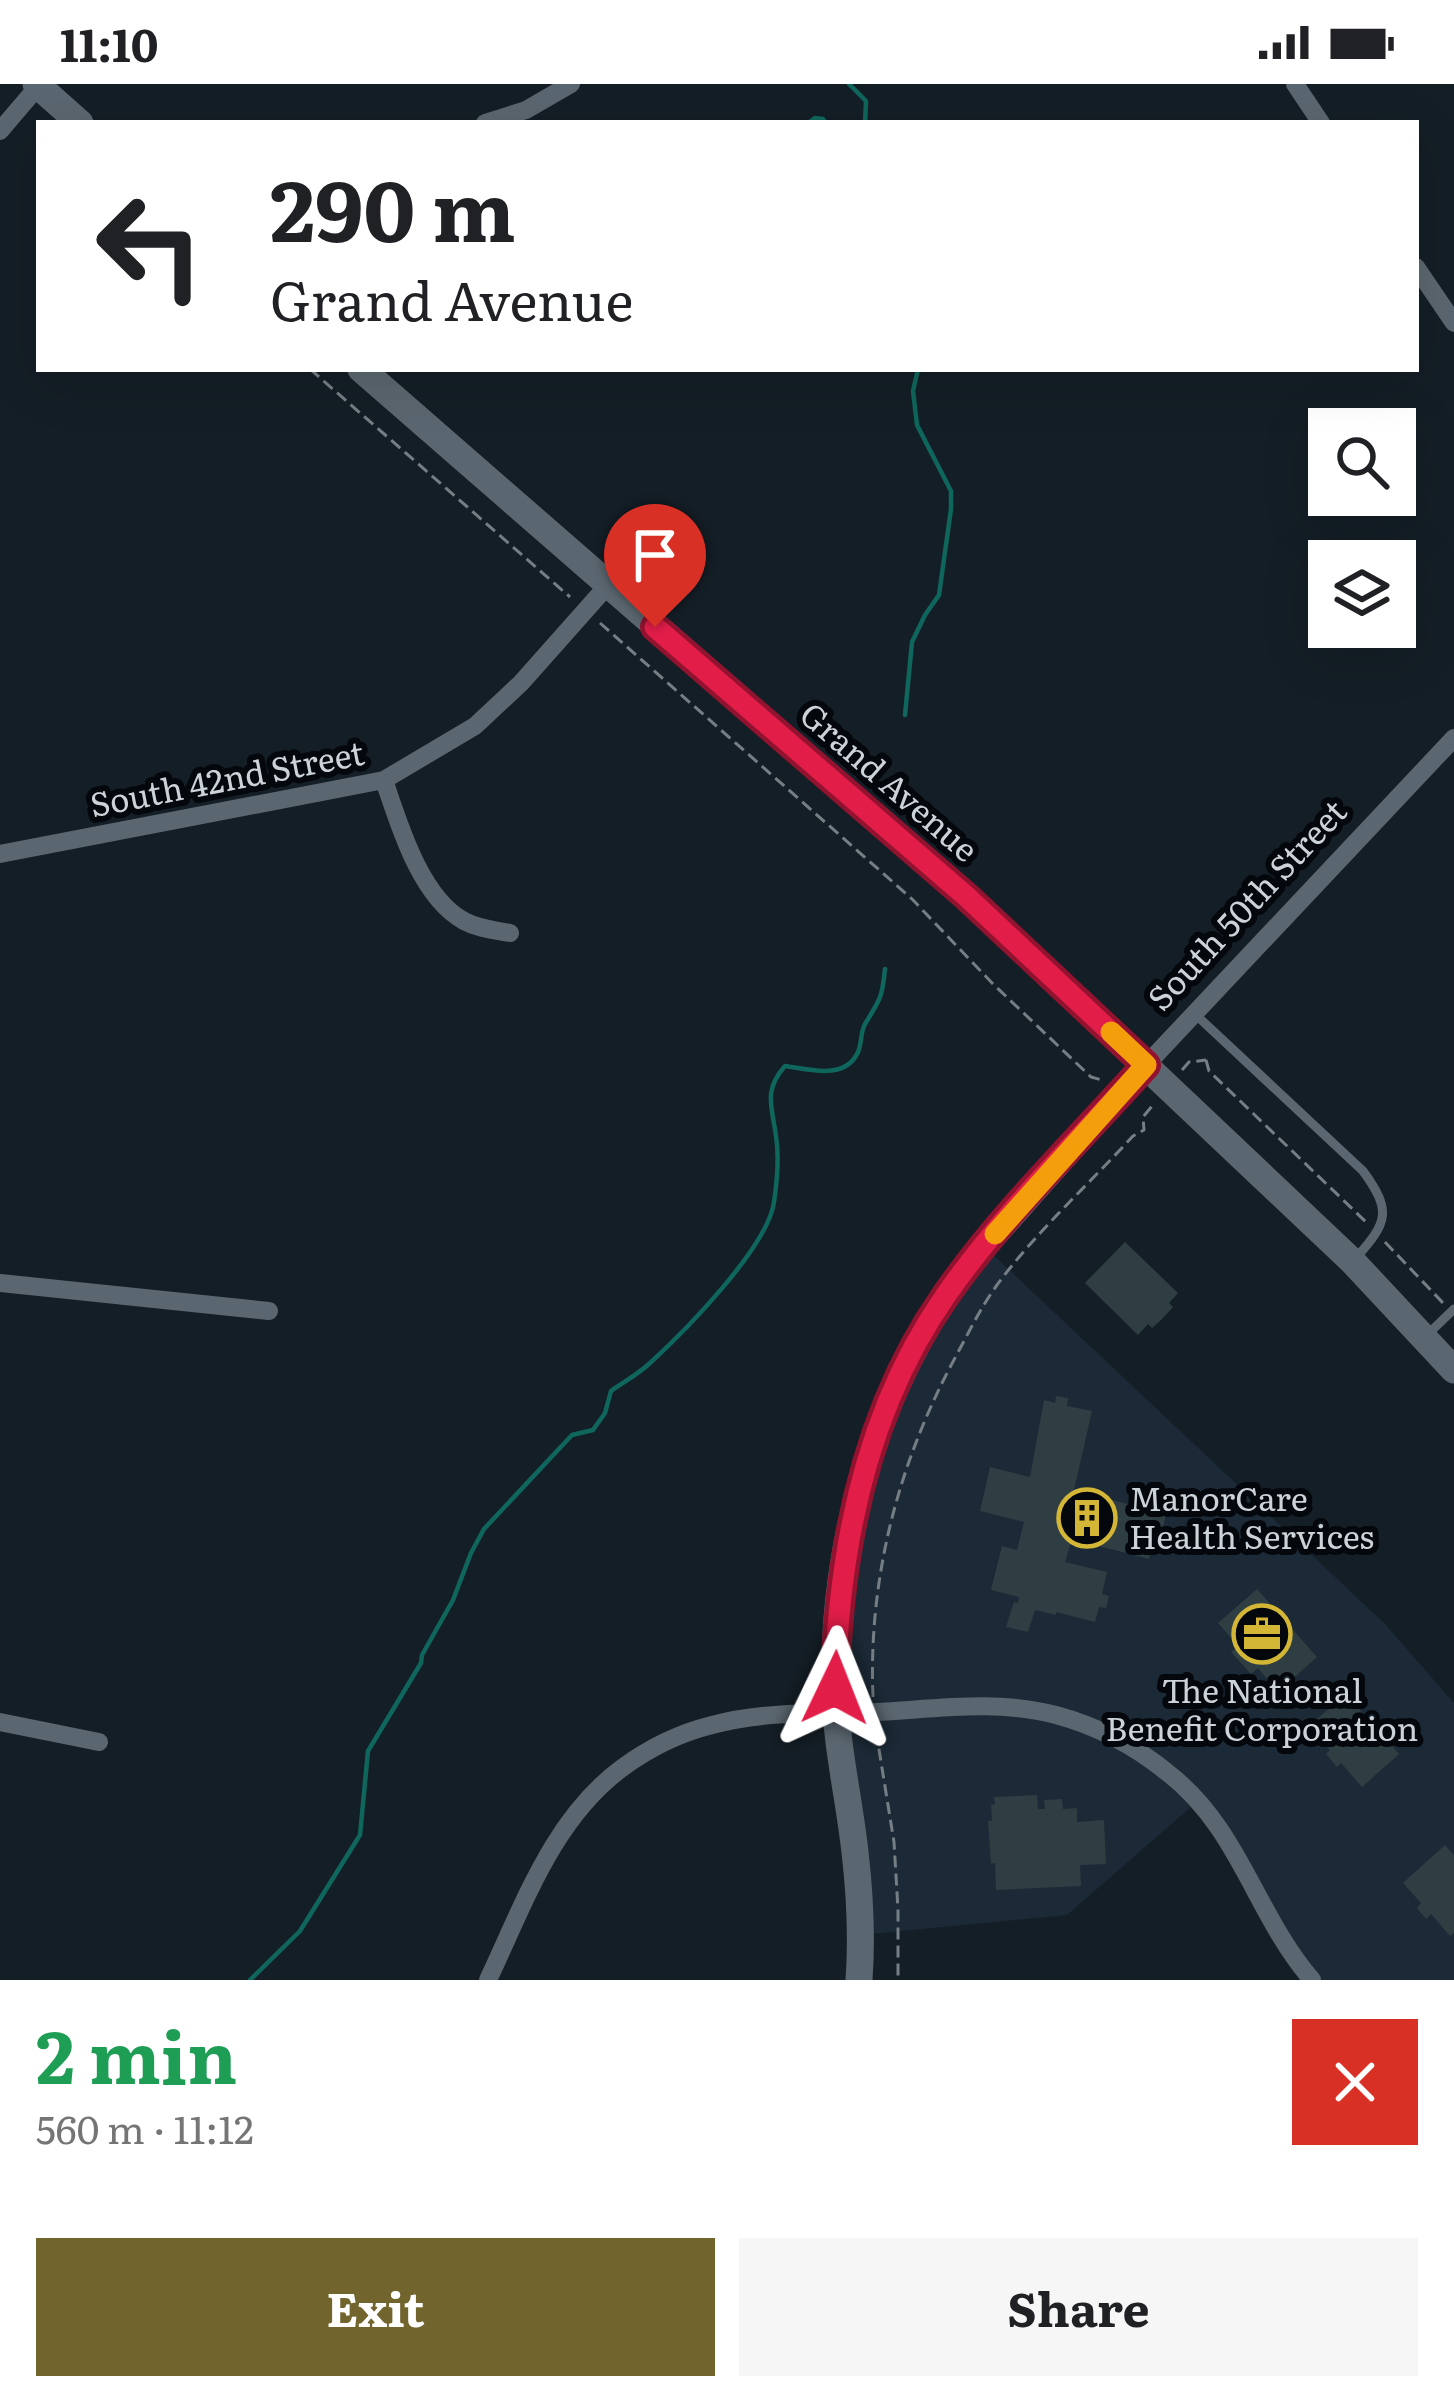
<!DOCTYPE html>
<meta charset="utf-8">
<style>
:root{--surface:#fff;--page:#f6f6f6;--text:#202124;--muted:#757577;--accent:#71642c}
body{margin:0;font-family:Literata,serif;background:var(--page);color:var(--text);height:100vh;display:flex;flex-direction:column;font-size:45px;white-space:nowrap}
*{box-sizing:border-box;margin:0}
p{font-size:39px;color:var(--muted)}
.icon{flex:none;width:66px;height:66px;fill:none;stroke:currentColor;stroke-width:2;stroke-linecap:round;stroke-linejoin:round}
.map{position:relative;height:1896px;overflow:hidden}
.side{display:flex;flex-direction:column;background:var(--surface);flex:1}
.side>*{flex:none}
.banner{position:absolute;left:36px;top:36px;width:1383px;height:252px;border-radius:0px;box-shadow:0 12px 48px #0002;background:#fff;color:var(--text);overflow:hidden}
.tools{position:absolute;left:1308px;top:324px;display:grid;gap:24px}
.tools a{display:grid;place-items:center;width:108px;height:108px;border-radius:0px;background:var(--surface);box-shadow:0 12px 48px #0002;font-size:60px}
.pin{position:absolute;display:grid;place-items:center;width:102px;height:102px;color:#fff;margin:-123px -51px;border-radius:50% 50% 50% 0;rotate:-45deg;box-shadow:0 0 12px #0007}
.pin .icon{rotate:45deg}
.me{position:absolute;width:132px;margin:-66px;rotate:2deg;stroke-linejoin:round;filter:drop-shadow(0 0 9px #0008)}
.turn{display:flex;align-items:center;gap:42px;height:252px;padding:0 36px;font-size:54px}
.turn .icon{width:156px;height:156px;stroke-width:2.5}
.turn b{display:block;font-size:84px;line-height:102px}
.round{display:grid;place-items:center;flex:none;width:126px;height:126px;border-radius:0px;background:var(--page)}
.summary{display:flex;align-items:center;justify-content:space-between;height:204px;padding:0 36px}
h1{font-size:72px;font-weight:700;line-height:90px;color:#1e9e55}
.action{display:flex;gap:24px;margin-top:auto;padding:24px 36px}
.action a{flex:1;height:138px;border-radius:0px;background:var(--accent);color:#fff;font-size:48px;font-weight:700;line-height:138px;text-align:center}
.action a+a{background:var(--page);color:var(--text)}
.status{display:flex;justify-content:space-between;align-items:center;height:84px;padding:0 60px;background:var(--surface);direction:ltr}
.status svg{height:33px;fill:currentColor}
.map>svg:first-child{display:block}
.built{fill:#1b2a36}
.lines{fill:none;stroke-linecap:round;stroke-linejoin:round}
.stream{stroke:#0f665c;stroke-width:4.5}
.building{fill:#2f3e42}
.path{stroke:#767e85;stroke-width:3;stroke-dasharray:12 6;stroke-linecap:butt}
.service{stroke:#5b6770;stroke-width:9}
.minor{stroke:#5b6770;stroke-width:18}
.secondary{stroke:#5b6770;stroke-width:27}
.route-casing{stroke:#92132f;stroke-width:30}
.route{stroke:#e11d48;stroke-width:21}
.slow{stroke:#f59e0b;stroke-width:21}
.labels{text-anchor:middle;stroke-width:12;stroke-linejoin:round;paint-order:stroke}
.street-label{font-size:33px;fill:#ccd3d8;stroke:#04070b}
.poi-label{font-size:33px;fill:#ccd3d8;stroke:#04070b;text-anchor:start}
</style>
<div class="status"><b>11:10</b><svg viewBox="0 0 49 12"><path d="M0 12V9h3v3zM5 12V6h3v6zM10 12V3h3v9zM15 12V0h3v12zM26 1h20v11H26zM47 4h2v5h-2z"/></svg></div>
<div class="map">
<svg width="1454" height="1896" viewBox="0 0 1454 1896">
<rect width="100%" height="100%" fill="#141e26"/>
<path class="built" d="M 984,1162 L 1386,1541 L 1454,1619 L 1454,1896 L 1312,1896 L 1198,1717 L 1067,1831 L 860,1851 L 835,1604 L 875,1352 Z"/>
<g class="lines">
<g class="stream">
<path d="M 849,0 L 866,17 L 865,39"/>
<path d="M 808,39 L 815,34 L 823,35 L 826,39"/>
<path d="M 905,631 L 912,558 L 925,531 L 939,511 L 951,425 L 951,407 L 917,341 L 913,307 L 918,285"/>
<path d="M 250,1896 L 300,1847 L 360,1751 L 368,1667 L 421,1579 L 422,1571 L 453,1516 L 471,1469 L 484,1445 L 572,1351 L 593,1346 L 605,1329 L 611,1307 C 624,1298 638,1290 649,1280 C 684,1248 768,1163 774,1118 C 777,1098 779,1071 776,1052 C 772,1022 763,1007 785,982 C 808,985 845,997 858,968 C 862,960 860,949 865,940 C 880,915 882,915 885,885"/>
</g>
</g>
<g class="building">
<path d="M 1125,1158 L 1178,1209 L 1169,1219 L 1173,1223 L 1162,1235 L 1152,1244 L 1148,1240 L 1138,1251 L 1085,1199 Z"/>
<path d="M 1056,1312 L 1068,1314 L 1067,1322 L 1092,1327 L 1074,1406 L 1166,1430 L 1160,1457 L 1154,1455 L 1149,1475 L 1072,1455 L 1065,1478 L 1107,1488 L 1102,1510 L 1109,1512 L 1106,1524 L 1099,1523 L 1095,1538 L 1056,1528 L 1056,1531 L 1035,1526 L 1028,1548 L 1006,1543 L 1014,1518 L 1018,1519 L 1019,1513 L 991,1506 L 1002,1462 L 1017,1466 L 1024,1438 L 980,1427 L 990,1383 L 1030,1393 L 1044,1316 L 1055,1319 Z"/>
<path d="M 1257,1505 L 1317,1573 L 1278,1608 L 1258,1584 L 1251,1590 L 1231,1568 L 1238,1562 L 1218,1539 Z"/>
<path d="M 1346,1610 L 1399,1670 L 1362,1703 L 1341,1679 L 1337,1683 L 1326,1670 L 1330,1666 L 1309,1642 Z"/>
<path d="M 1037,1711 L 1038,1725 L 1045,1725 L 1044,1716 L 1062,1715 L 1063,1725 L 1077,1724 L 1077,1738 L 1104,1736 L 1106,1780 L 1080,1781 L 1081,1802 L 996,1806 L 995,1779 L 991,1780 L 988,1737 L 992,1737 L 991,1721 L 995,1720 L 994,1713 Z"/>
<path d="M 1445,1761 L 1454,1771 L 1454,1849 L 1450,1852 L 1431,1830 L 1426,1835 L 1417,1824 L 1421,1819 L 1403,1799 Z"/>
</g>
<g class="lines">
<g class="path">
<path d="M 310,285 L 570,513"/>
<path d="M 600,539 L 912,815 L 993,900 L 1091,993 L 1102,996"/>
<path d="M 1206,976 L 1209,987 L 1366,1138"/>
<path d="M 1182,986 L 1189,978 L 1206,976"/>
<path d="M 1385,1158 L 1444,1220"/>
<path d="M 873,1613 C 868,1493 899,1377 956,1272 C 969,1248 981,1223 997,1201 C 1035,1149 1089,1100 1133,1052 L 1144,1046 L 1143,1033 L 1153,1021"/>
<path d="M 876,1647 L 894,1758 L 898,1825 L 898,1896"/>
</g>
<g class="service">
<path d="M 1196,931 L 1363,1087 C 1392,1127 1388,1138 1356,1174"/>
<path d="M 1427,1251 L 1454,1225"/>
</g>
<g class="minor">
<path d="M 1295,0 L 1321,39"/>
<path d="M 485,39 L 526,26 L 571,0"/>
<path d="M 0,47 L 40,0"/>
<path d="M 1416,183 L 1454,239"/>
<path d="M 384,696 C 399,740 420,813 464,837 C 479,845 494,846 510,849"/>
<path d="M 0,770 L 384,696 L 475,642 L 521,599 L 608,501"/>
<path d="M 1146,981 L 1454,654"/>
<path d="M 0,1199 L 269,1227"/>
<path d="M 0,1638 L 99,1658"/>
<path d="M 488,1896 C 524,1820 553,1735 622,1684 C 649,1664 680,1649 712,1641 C 753,1630 797,1629 839,1629 C 911,1630 984,1612 1056,1631 C 1097,1642 1135,1662 1168,1689 C 1240,1745 1255,1830 1312,1896"/>
</g>
<g class="secondary">
<path d="M 36,0 L 80,39"/>
<path d="M 361,285 L 967,813 L 1353,1178 L 1454,1286"/>
<path d="M 859,1896 C 862,1854 860,1811 855,1768 C 849,1714 836,1661 835,1606 C 832,1469 869,1331 943,1216 C 964,1183 992,1153 1018,1124 C 1060,1076 1103,1029 1146,981"/>
</g>
</g>
<g class="lines">
<g class="route-casing">
<path id="route" d="M 655,543 L 967,813 L 1146,981 C 1079,1056 1004,1128 946,1211 C 866,1325 838,1466 835,1604"/>
</g>
<use href="#route" class="route"/>
<path class="slow" d="M 995,1150 L 1146,981 L 1111,948"/>
</g>
<defs>
<g id="building-ring" transform="scale(3)"><circle r="9.5" fill="#04070b" stroke="#d3b635" stroke-width="1.5"/><path d="M-4-6H4V6H1V3H-1V6H-4ZM-2.5-4.3h1.7v1.8h-1.7ZM.8-4.3h1.7v1.8H.8ZM-2.5-1h1.7V.8h-1.7ZM.8-1h1.7V.8H.8Z" fill="#d3b635"/></g>
<g id="office-ring" transform="scale(3)"><circle r="9.5" fill="#04070b" stroke="#d3b635" stroke-width="1.5"/><path d="M-6-3h4V-5.5h4V-3h4V5H-6ZM-1-4.5V-3h2v-1.5ZM-6 0V1H6V0Z" fill="#d3b635"/></g>
</defs>
<g fill-rule="evenodd">
<use href="#building-ring" x="1087" y="1434"/>
<use href="#office-ring" x="1262" y="1550"/>
</g>
<g class="labels">
<g class="street-label">
<text transform="translate(227 695) rotate(-11)" y="12">South 42nd Street</text>
<text transform="translate(889 698) rotate(41)" y="12">Grand Avenue</text>
<text transform="translate(1247 821) rotate(-47)" y="12">South 50th Street</text>
</g>
<g class="poi-label">
<text x="1129" y="1427">ManorCare<tspan x="1129" dy="38">Health Services</tspan></text>
<text x="1262" y="1619" text-anchor="middle">The National<tspan x="1262" dy="38">Benefit Corporation</tspan></text>
</g>
</g>
</svg>
<div class="tools">
<a><svg class="icon" aria-label="search" viewBox="0 0 24 24"><circle cx="10" cy="10" r="6"/><path d="M15 15l6 6"/></svg></a>
<a><svg class="icon" aria-label="layers" viewBox="0 0 24 24"><path d="M12 4l9 5-9 5-9-5zM3 14l9 5 9-5"/></svg></a>
</div>
<div class="pin" style="left:655px;top:543px;background:#d93025"><svg class="icon" aria-label="arrive" viewBox="0 0 24 24"><path d="M6 21V4h12l-3 4 3 4H6"/></svg></div>
<svg class="me" style="left:835px;top:1604px" viewBox="-20 -20 40 40"><path d="M0-17L14 15 0 8-14 15z" fill="#e11d48" stroke="#fff" stroke-width="4"/></svg>
<div class="banner">
<div class="turn"><svg class="icon" aria-label="left" viewBox="0 0 24 24"><path d="M17 20v-9H6M10 6l-5 5 5 5"/></svg><div><b>290 m</b>Grand Avenue</div></div>
</div>
</div>
<section class="side">
<div class="summary"><div><h1>2 min</h1><p>560 m · 11:12</p></div><a class="round" style="background:#d93025;color:#fff"><svg class="icon" aria-label="close" viewBox="0 0 24 24"><path d="M6 6l12 12M18 6L6 18"/></svg></a></div>
<div class="action"><a>Exit</a><a>Share</a></div>
</section>
